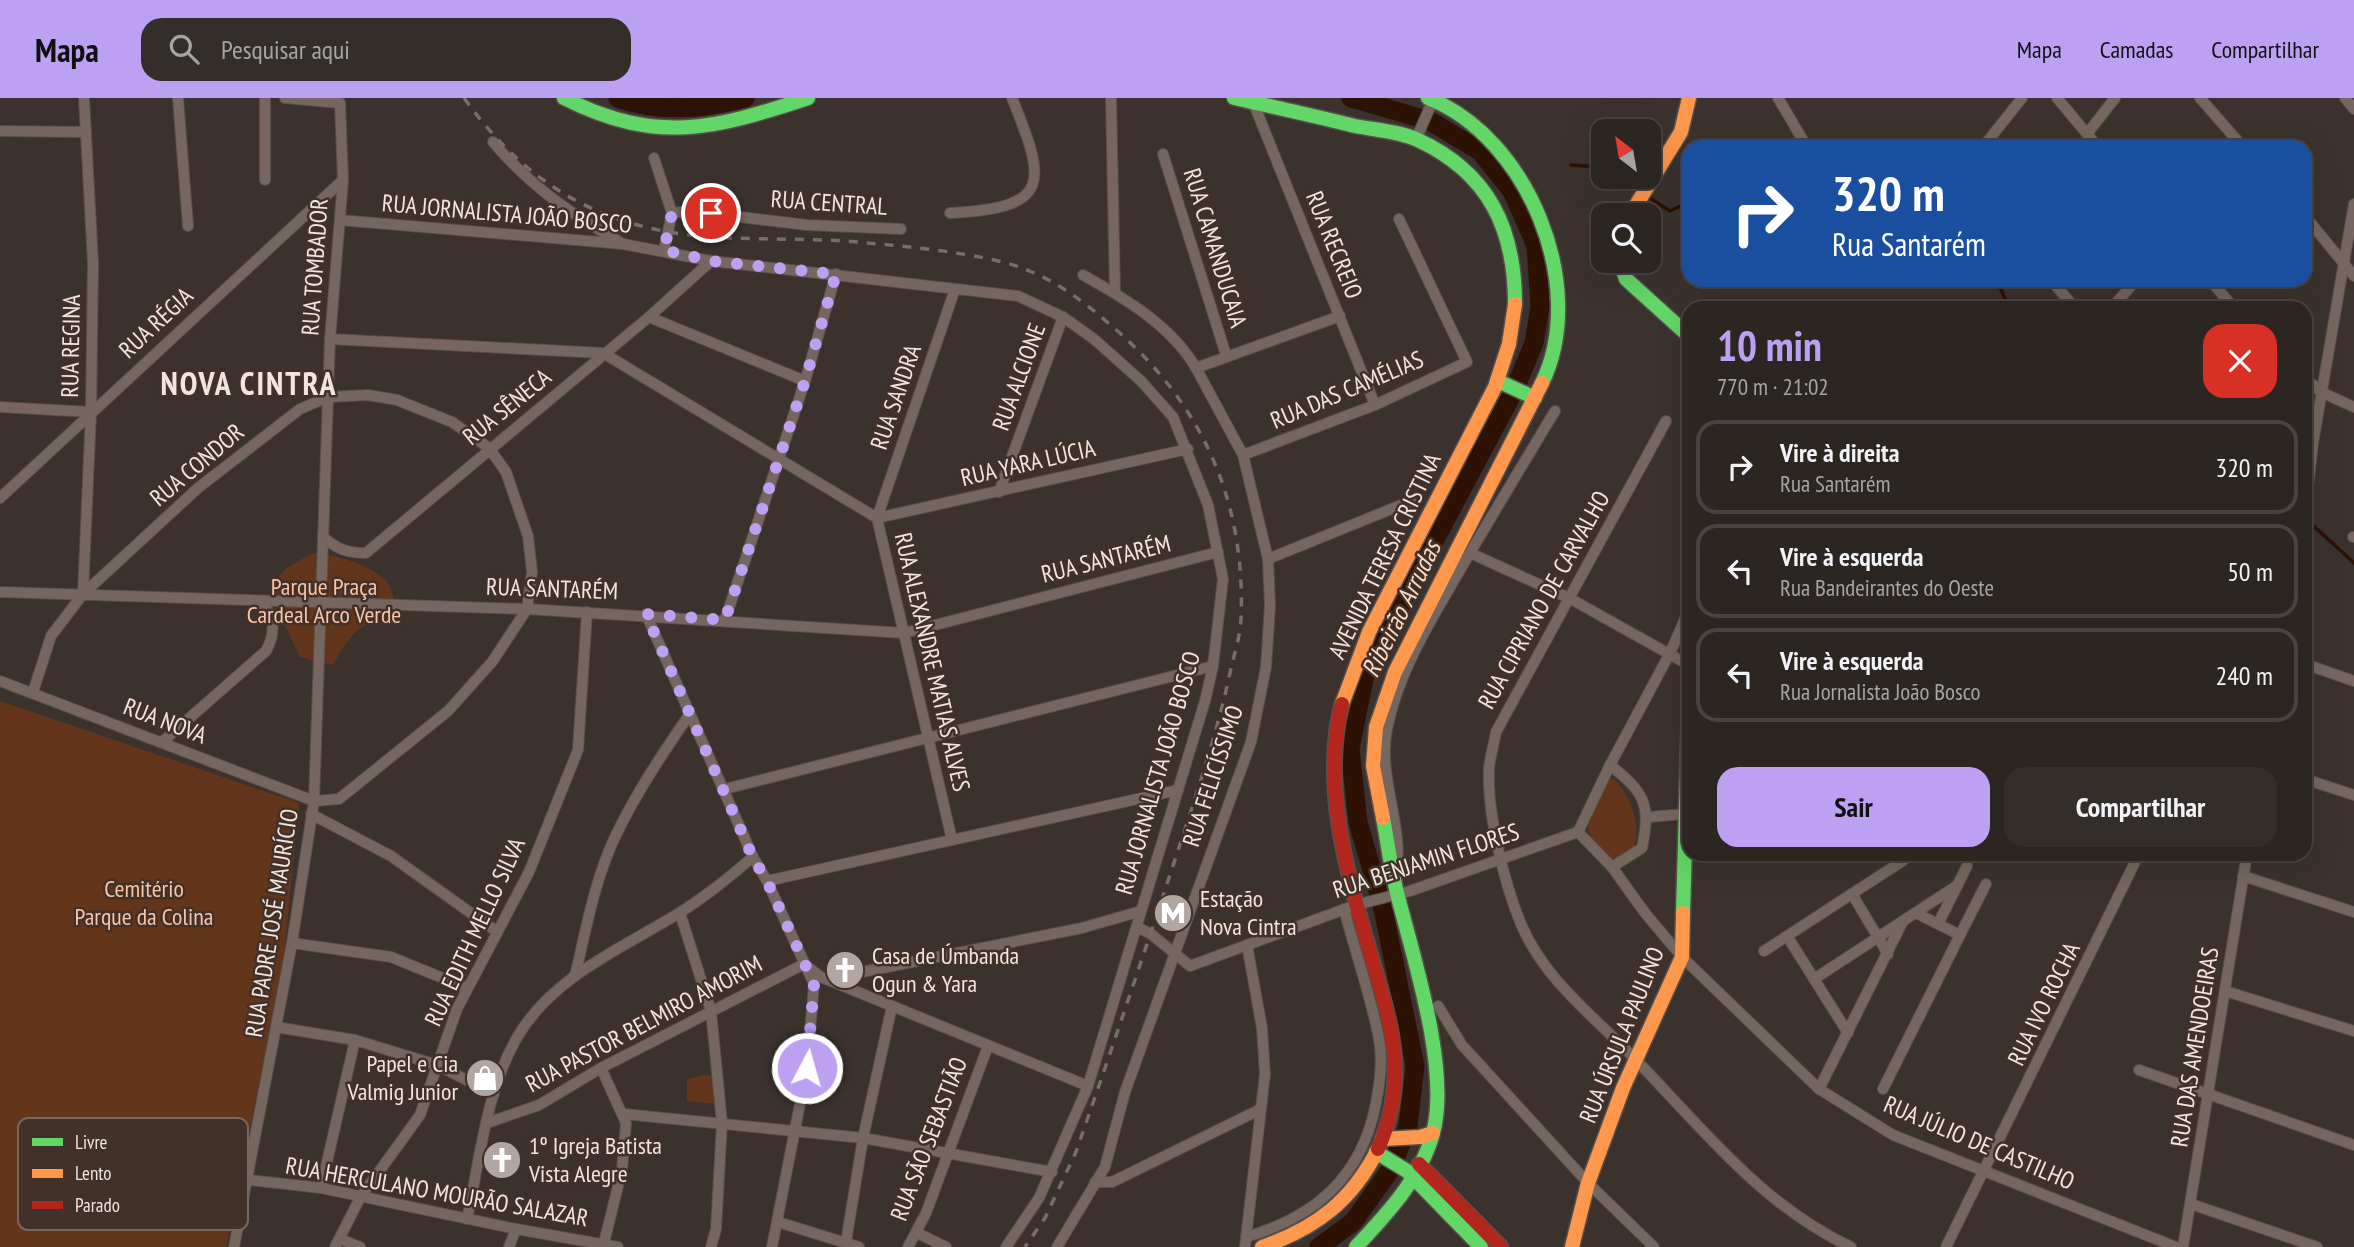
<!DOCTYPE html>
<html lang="pt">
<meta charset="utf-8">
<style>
:root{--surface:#2c2622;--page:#342e2a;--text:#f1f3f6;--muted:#a6a5a5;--line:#484340;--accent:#bca0f2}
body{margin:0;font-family:"PT Sans Narrow",sans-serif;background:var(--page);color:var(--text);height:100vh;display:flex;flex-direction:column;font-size:26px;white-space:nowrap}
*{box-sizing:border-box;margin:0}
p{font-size:23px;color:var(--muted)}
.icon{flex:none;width:38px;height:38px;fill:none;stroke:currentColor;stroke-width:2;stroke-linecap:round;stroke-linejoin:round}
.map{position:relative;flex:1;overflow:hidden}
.sheet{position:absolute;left:1682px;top:203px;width:630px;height:560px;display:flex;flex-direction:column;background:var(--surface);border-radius:21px;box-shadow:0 7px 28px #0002,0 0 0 2px var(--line)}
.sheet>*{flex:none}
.banner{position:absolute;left:1682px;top:42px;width:630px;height:147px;border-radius:21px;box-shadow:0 7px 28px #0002,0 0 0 2px var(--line);background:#1a4fa0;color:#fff;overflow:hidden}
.needle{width:46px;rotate:329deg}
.tools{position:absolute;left:1591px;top:21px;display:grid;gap:14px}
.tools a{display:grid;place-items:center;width:70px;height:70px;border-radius:14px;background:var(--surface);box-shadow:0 7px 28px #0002,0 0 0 2px var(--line);font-size:35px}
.pin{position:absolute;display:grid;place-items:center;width:60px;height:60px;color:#fff;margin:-30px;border:4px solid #fff;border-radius:50%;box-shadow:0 2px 7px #0007}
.me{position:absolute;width:77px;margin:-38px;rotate:6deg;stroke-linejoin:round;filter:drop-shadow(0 0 5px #0008)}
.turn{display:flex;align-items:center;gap:24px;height:147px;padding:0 35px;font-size:32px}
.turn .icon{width:91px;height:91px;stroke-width:2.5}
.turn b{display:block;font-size:49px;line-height:60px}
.round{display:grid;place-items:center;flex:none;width:74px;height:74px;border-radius:21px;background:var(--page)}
.head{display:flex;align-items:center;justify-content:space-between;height:119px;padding:0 35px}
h1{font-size:42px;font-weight:800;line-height:52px;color:var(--accent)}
.action{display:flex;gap:14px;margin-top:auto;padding:14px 35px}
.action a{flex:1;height:80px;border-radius:21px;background:var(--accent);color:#111;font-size:28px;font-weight:800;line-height:80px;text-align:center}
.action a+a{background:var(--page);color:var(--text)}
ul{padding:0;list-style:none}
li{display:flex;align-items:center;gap:21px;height:94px;margin:0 14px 10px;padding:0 21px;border:4px solid var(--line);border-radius:21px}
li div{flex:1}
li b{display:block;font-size:26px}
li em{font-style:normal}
header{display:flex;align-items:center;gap:42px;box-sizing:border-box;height:98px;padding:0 35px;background:var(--accent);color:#111}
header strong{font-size:33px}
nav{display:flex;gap:38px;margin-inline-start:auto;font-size:24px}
.search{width:490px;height:63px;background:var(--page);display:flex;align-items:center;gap:18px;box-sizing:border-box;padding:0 24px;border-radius:21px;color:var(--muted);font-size:26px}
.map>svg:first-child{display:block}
.green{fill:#63361c}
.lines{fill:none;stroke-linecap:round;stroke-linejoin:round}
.stream{stroke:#2d1204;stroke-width:3.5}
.river{stroke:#2d1204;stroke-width:19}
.street-casing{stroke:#574f4b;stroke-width:12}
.fast-casing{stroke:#574f4b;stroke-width:17}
.slow-casing{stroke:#574f4b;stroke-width:17}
.jam-casing{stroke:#574f4b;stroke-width:17}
.street{stroke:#75675f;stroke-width:10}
.fast{stroke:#63d668;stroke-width:14}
.slow{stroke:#ff974d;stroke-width:14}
.jam{stroke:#b3261e;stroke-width:14}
.rail{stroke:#786e69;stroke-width:3.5;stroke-dasharray:9 9;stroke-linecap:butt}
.route{stroke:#bca0f2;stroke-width:12;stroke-dasharray:0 21.6}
.labels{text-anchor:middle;stroke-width:5;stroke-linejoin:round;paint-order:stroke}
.street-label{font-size:24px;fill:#f0e5df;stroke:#413128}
.park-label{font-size:24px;fill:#fac4a7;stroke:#413128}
.poi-label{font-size:24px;fill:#f0e5df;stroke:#413128;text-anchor:start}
.water-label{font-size:26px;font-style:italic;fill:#ffdac6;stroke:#413128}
.district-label{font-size:32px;font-weight:bold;letter-spacing:2px;fill:#f0e5df;stroke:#413128}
.key{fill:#413128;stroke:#76675f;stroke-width:2}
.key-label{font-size:19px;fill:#f0e5df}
</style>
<header>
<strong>Mapa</strong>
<div class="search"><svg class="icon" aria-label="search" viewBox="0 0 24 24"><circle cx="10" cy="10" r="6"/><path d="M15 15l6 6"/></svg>Pesquisar aqui</div>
<nav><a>Mapa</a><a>Camadas</a><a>Compartilhar</a></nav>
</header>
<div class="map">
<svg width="2354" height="1149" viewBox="0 0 2354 1149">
<rect width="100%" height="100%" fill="#3b322e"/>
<g class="green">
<path d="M 313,455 C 337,457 375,467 389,487 C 394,495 394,510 396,520 C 360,521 350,537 333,567 L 300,559 L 279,515 L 273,484 L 288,469 Z"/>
<path d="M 0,603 L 299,705 L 283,866 L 226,1149 L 0,1149 Z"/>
<path d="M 1613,681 C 1630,693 1643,732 1633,751 L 1610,763 C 1576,726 1587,724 1607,683 Z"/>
<path d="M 706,977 L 715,978 L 716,1006 L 687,1003 L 687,981 Z"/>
</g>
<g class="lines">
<g class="stream">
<path d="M 1571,67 L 1603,69"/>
<path d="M 1619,79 L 1639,92"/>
<path d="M 1645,97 L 1670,113 L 1689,104"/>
<path d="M 1997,182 L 2009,210"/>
<path d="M 2305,420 L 2354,465"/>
</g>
<g class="river">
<path d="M 618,0 C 659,15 703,11 745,0"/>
<path d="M 1319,1149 L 1353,1124 L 1391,1071 L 1408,1028 L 1415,968 L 1383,811 L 1358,724 L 1350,651 L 1366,571 L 1514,293 L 1534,245 L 1540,208 L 1536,148 L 1512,93 L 1480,53 L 1430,23 L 1351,0"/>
</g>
<g class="street-casing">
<g id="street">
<path d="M 178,0 L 188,128"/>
<path d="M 265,0 L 265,82"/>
<path d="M 1111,0 L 1115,195"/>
<path d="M 1778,0 L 1807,49"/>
<path d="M 2057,0 L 2098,49"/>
<path d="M 2200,0 L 2243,49"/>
<path d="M 2345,0 L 2354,11"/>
<path d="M 1253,4 L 1375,307"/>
<path d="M 0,33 L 86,34"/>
<path d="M 2087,36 L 2115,0"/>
<path d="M 1416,41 L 1434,0"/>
<path d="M 493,44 C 529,87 572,117 620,144"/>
<path d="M 1983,49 L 2022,0"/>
<path d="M 1163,56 L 1226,257"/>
<path d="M 654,60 L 672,115 L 664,152"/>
<path d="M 672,115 L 690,113 L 807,127 L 901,131"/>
<path d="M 950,115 C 1053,110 1046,84 1012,0"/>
<path d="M 2305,118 L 2354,178"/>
<path d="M 340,122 L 623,146 L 711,163 L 1018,198 L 1063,219 L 1094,241 L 1141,283 L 1173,319 L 1208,407 L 1223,481 L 1213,568 L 1205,603 L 1088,988 L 1039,1100 L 1006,1149"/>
<path d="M 2051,182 L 2075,210"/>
<path d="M 2210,182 L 2234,210"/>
<path d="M 2112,210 L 2136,182"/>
<path d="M 649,219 L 805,283"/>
<path d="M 330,241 L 603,255 L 877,420 L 952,742"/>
<path d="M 1196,270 L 1340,218"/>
<path d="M 2305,280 L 2321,294 L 2354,309"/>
<path d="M 0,309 L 91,314"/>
<path d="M 1666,323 L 1496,634 C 1494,646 1490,659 1489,671 C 1487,715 1504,785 1521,826 C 1545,883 1595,919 1636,962 C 1702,1030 1764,1109 1851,1149"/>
<path d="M 1243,357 L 1375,307 L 1467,264 L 1399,121"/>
<path d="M 999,394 L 1063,219"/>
<path d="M 0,400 L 343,82"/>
<path d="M 2305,415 L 2313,345 L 2354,106"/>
<path d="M 877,420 L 1188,351"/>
<path d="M 877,420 L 955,191"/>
<path d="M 323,439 C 337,451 347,455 366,455 L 649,219 L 711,163"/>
<path d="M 2353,439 L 2354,439"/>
<path d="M 1470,455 L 1569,500 L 1689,567"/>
<path d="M 1268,461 L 1411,403"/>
<path d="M 0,494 L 527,511 L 904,535 L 1218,454"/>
<path d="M 83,496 L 91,314 L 93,165 L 84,0"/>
<path d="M 646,516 L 753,759 L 767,783 L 814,886 L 807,970 L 772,1149"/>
<path d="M 725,522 L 805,283 L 836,176"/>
<path d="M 2305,566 L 2354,583"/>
<path d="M 0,583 L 314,703 L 339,701 L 448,613 L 492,564 L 527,511 L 532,474 L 528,438 L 506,374 L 489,350 L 452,324 L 397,302 L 368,297 L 328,299 L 300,311 L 198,390 L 83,496 L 51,538 L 33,594"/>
<path d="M 162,644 L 266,553 C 275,537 277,514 258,504"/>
<path d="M 1610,667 C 1645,695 1651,706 1642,750 L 1612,769"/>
<path d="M 2305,681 L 2354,697"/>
<path d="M 725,691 L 1213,568"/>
<path d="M 311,716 L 391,758 L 496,833"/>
<path d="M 1649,719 L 1684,716"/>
<path d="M 1578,734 L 1612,769 L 1645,815 L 1682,859 L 1819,991 L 1893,1037 L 2176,1149"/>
<path d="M 1578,734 L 1610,667 L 1670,555 L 1689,512"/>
<path d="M 1396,778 C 1405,729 1377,680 1387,631 C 1398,574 1431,522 1460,472 C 1491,419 1523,366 1555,313"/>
<path d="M 2243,778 L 2354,814"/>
<path d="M 767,783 L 1178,692"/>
<path d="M 1852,796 L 1888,856"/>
<path d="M 680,815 L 711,913 L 722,1025 L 716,1131 L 711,1149"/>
<path d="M 1916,815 L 1960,837 L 1986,786"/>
<path d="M 1938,826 L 1967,768"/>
<path d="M 1137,829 L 1151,836 L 1190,868 L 1356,807 L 1410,793 L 1578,734"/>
<path d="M 1787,838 L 1848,935"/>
<path d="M 292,845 L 391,859 L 467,890"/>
<path d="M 1764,853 L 1904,762"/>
<path d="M 575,878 C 586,832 595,780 616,737 C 636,695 663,655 689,617"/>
<path d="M 827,881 L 1082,830 L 1141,813"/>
<path d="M 1814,881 L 1958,787"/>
<path d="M 2225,893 L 2354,933"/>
<path d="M 1438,908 L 1462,947 L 1588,1085 L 1654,1149"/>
<path d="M 276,929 L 355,942 L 437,967 L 494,996"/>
<path d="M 601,970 L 626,1025 L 622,1072 L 603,1149"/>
<path d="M 2139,972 L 2354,1047"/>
<path d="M 1819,991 L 1903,823"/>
<path d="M 1883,991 L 1960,837"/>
<path d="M 624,1016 L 863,1040 L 1052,1074"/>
<path d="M 487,1025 L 539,1007 L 601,970 L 804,866 L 821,879 L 1088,988"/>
<path d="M 249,1082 L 321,1090 L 516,1131 L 618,1149"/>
<path d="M 1095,1084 L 1112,1084 L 1261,1011"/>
<path d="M 321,1090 L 355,942"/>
<path d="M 2191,1106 L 2317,1149"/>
<path d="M 467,1121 C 480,1061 486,992 518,938 C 553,879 620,851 676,817 C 704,800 728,780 753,759"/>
<path d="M 778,1124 L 859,1149"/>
<path d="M 917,1135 L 946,1149"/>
<path d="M 1246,1139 C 1315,1119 1362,1079 1376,1005 C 1380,985 1383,962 1379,941 C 1371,898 1355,854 1344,811"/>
<path d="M 340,1141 L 360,1149"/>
<path d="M 846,1144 L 863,1040 L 892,908"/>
<path d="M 234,1149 L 292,845 L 314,703 L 330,241 L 343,82 L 340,5 L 285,0"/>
<path d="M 335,1149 L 360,1100 L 420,1017 L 457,911 L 529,774 L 578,652 L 587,514"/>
<path d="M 509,1149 L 516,1131"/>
<path d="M 908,1149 L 926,1115 L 988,948"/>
<path d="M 1057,1149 L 1105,1069 L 1125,994 L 1251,644 L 1266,569 L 1270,508 L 1268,461 L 1243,357 L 1196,270 C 1171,227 1124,200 1083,177"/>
<path d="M 1245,1149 L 1265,976 L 1262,930 L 1247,847"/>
<path d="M 1946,1149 L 2139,756"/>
<path d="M 2183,1149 L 2247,756"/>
</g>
</g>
<g class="fast-casing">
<g id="fast">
<path d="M 564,0 C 657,47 714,31 808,0"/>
<path d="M 1234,0 C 1274,9 1315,18 1355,28 C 1375,32 1398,33 1418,42 C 1489,75 1515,131 1515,206"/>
<path d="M 1428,0 C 1528,39 1589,189 1542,285"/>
<path d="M 1620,163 L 1626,181 L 1689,238"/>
<path d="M 1498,283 L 1535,300"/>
<path d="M 1689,530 L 1689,541"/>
<path d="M 1683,815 L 1689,610"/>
<path d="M 1376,1054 L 1407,1073 L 1481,1149"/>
<path d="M 1356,1149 C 1387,1116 1421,1080 1433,1035 C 1450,973 1414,861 1398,799 C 1391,773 1388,746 1383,720"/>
</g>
</g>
<g class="slow-casing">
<g id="slow">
<path d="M 1630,117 L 1681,34 L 1689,0"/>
<path d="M 1342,606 L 1369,534 L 1495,289 L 1509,246 L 1515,206"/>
<path d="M 1383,720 L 1373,668 L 1376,629 L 1395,574 L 1542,285"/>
<path d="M 1382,1041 L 1420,1039 L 1433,1035"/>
<path d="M 1262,1149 C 1316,1130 1352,1103 1378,1051"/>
<path d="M 1572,1149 L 1588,1085 L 1623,990 L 1682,859 L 1683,815"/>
</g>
</g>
<g class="jam-casing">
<g id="jam">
<path d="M 1342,606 C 1322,683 1345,769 1367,844 C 1388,919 1412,974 1378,1051"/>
<path d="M 1419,1066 L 1501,1149"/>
</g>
</g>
<use href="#street" class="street"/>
<use href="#fast" class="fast"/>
<use href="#slow" class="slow"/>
<use href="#jam" class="jam"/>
<path class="rail" d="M 464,0 C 524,83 595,128 699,138 C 755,143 812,139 868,145 C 912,149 978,155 1019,169 C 1055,181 1087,206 1114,230 C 1203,307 1246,404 1241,522 C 1240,538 1235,554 1231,570 C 1220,623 1204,673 1187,725 C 1151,835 1114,945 1076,1054 L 1045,1120 L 1025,1149"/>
</g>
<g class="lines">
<path class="route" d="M 711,115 L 672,115 L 664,152 L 711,163 L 836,176 L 805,283 L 725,522 L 646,516 L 753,760 L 767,783 L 814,886 L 807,970"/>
</g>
<defs>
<g id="metro-disc" transform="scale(2.0125)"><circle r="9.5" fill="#b1a6a1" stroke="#413128"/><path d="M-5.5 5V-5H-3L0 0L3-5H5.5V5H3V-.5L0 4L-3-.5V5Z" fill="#fff"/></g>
<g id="church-disc" transform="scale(2.0125)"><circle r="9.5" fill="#b1a6a1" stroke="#413128"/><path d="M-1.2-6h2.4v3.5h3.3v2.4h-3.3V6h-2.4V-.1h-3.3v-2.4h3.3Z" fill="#fff"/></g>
<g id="shop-disc" transform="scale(2.0125)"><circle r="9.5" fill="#b1a6a1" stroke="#413128"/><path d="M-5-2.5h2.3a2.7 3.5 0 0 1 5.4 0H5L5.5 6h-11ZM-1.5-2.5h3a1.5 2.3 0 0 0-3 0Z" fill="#fff"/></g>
</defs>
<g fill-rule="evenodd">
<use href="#metro-disc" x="1173" y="815"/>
<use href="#church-disc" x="845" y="872"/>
<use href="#shop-disc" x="485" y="980"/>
<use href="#church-disc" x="502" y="1062"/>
</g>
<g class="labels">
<g class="street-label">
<text transform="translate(829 105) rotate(4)" y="8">RUA CENTRAL</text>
<text transform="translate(507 116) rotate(5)" y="8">RUA JORNALISTA JOÃO BOSCO</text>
<text transform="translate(1334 147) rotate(68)" y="8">RUA RECREIO</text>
<text transform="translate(1215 150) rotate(73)" y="8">RUA CAMANDUCAIA</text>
<text transform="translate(315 169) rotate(-86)" y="8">RUA TOMBADOR</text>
<text transform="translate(156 225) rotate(-43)" y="8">RUA RÉGIA</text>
<text transform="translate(71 248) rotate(-89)" y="8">RUA REGINA</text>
<text transform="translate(1019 279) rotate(-70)" y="8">RUA ALCIONE</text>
<text transform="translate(1347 292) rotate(-23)" y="8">RUA DAS CAMÉLIAS</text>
<text transform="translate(896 299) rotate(-71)" y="8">RUA SANDRA</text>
<text transform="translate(507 309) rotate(-39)" y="8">RUA SÊNECA</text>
<text transform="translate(1028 365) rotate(-13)" y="8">RUA YARA LÚCIA</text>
<text transform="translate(197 367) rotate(-40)" y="8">RUA CONDOR</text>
<text transform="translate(1385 458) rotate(-64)" y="8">AVENIDA TERESA CRISTINA</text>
<text transform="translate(1106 461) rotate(-14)" y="8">RUA SANTARÉM</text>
<text transform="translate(552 491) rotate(2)" y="8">RUA SANTARÉM</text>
<text transform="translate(1544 502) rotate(-61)" y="8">RUA CIPRIANO DE CARVALHO</text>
<text transform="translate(932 564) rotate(77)" y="8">RUA ALEXANDRE MATIAS ALVES</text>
<text transform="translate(165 623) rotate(21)" y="8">RUA NOVA</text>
<text transform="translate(1158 675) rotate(-74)" y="8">RUA JORNALISTA JOÃO BOSCO</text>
<text transform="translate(1213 678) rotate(-72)" y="8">RUA FELICÍSSIMO</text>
<text transform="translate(1426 763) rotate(-18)" y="8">RUA BENJAMIN FLORES</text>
<text transform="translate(272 825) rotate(-81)" y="8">RUA PADRE JOSÉ MAURÍCIO</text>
<text transform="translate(475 834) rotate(-65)" y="8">RUA EDITH MELLO SILVA</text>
<text transform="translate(2044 906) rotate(-64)" y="8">RUA IVO ROCHA</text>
<text transform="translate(644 926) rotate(-28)" y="8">RUA PASTOR BELMIRO AMORIM</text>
<text transform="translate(1622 937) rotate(-68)" y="8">RUA ÚRSULA PAULINO</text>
<text transform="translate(2195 949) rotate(-81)" y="8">RUA DAS AMENDOEIRAS</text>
<text transform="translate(929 1041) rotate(-69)" y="8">RUA SÃO SEBASTIÃO</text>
<text transform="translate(1979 1045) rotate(23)" y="8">RUA JÚLIO DE CASTILHO</text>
<text transform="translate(437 1094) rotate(10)" y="8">RUA HERCULANO MOURÃO SALAZAR</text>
</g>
<g class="park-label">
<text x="324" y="497">Parque Praça<tspan x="324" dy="28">Cardeal Arco Verde</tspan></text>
<text x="144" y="799">Cemitério<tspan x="144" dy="28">Parque da Colina</tspan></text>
</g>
<g class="poi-label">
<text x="1200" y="809">Estação<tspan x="1200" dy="28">Nova Cintra</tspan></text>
<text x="872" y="866">Casa de Úmbanda<tspan x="872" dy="28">Ogun &amp; Yara</tspan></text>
<text x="458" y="974" text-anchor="end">Papel e Cia<tspan x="458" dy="28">Valmig Junior</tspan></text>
<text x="529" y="1056">1º Igreja Batista<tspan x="529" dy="28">Vista Alegre</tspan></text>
</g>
<g class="water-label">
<text transform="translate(1401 511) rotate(-64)" y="9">Ribeirão Arrudas</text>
</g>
<g class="district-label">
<text x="249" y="297">NOVA CINTRA</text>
</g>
</g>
<rect x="18" y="1020" width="230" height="112" rx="10" class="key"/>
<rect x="32" y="1040" width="31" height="8" fill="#63d668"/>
<rect x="32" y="1071" width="31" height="9" fill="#ff974d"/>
<rect x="32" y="1103" width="31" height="8" fill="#b3261e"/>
<g class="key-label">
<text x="75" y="1051">Livre</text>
<text x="75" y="1082">Lento</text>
<text x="75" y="1114">Parado</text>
</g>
</svg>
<div class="tools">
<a><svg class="needle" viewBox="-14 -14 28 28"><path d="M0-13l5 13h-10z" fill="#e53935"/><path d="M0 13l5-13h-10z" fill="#a6a5a5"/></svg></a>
<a><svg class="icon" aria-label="search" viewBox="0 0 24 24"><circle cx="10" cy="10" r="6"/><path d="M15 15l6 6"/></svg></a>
</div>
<div class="pin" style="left:711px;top:115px;background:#d93025"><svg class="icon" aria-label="arrive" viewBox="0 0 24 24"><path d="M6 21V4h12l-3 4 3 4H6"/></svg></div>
<svg class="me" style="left:807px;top:970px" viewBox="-20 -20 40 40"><circle r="17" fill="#bca0f2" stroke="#fff" stroke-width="3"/><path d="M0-11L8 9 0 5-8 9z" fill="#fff"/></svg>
<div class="banner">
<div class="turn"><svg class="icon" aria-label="right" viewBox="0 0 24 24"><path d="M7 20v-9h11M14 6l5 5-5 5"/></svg><div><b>320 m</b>Rua Santarém</div></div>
</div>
<section class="sheet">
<div class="head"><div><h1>10 min</h1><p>770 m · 21:02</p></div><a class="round" style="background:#d93025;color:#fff"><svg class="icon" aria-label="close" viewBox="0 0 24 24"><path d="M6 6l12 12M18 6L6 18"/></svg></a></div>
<ul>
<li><svg class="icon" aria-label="right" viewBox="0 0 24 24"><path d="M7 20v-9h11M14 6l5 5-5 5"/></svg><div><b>Vire à direita</b><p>Rua Santarém</p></div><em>320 m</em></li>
<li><svg class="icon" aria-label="left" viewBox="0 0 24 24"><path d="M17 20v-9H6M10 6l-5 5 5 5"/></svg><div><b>Vire à esquerda</b><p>Rua Bandeirantes do Oeste</p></div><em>50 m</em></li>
<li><svg class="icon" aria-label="left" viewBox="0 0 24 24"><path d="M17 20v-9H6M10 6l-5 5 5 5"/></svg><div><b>Vire à esquerda</b><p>Rua Jornalista João Bosco</p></div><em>240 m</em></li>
</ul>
<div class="action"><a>Sair</a><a>Compartilhar</a></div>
</section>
</div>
